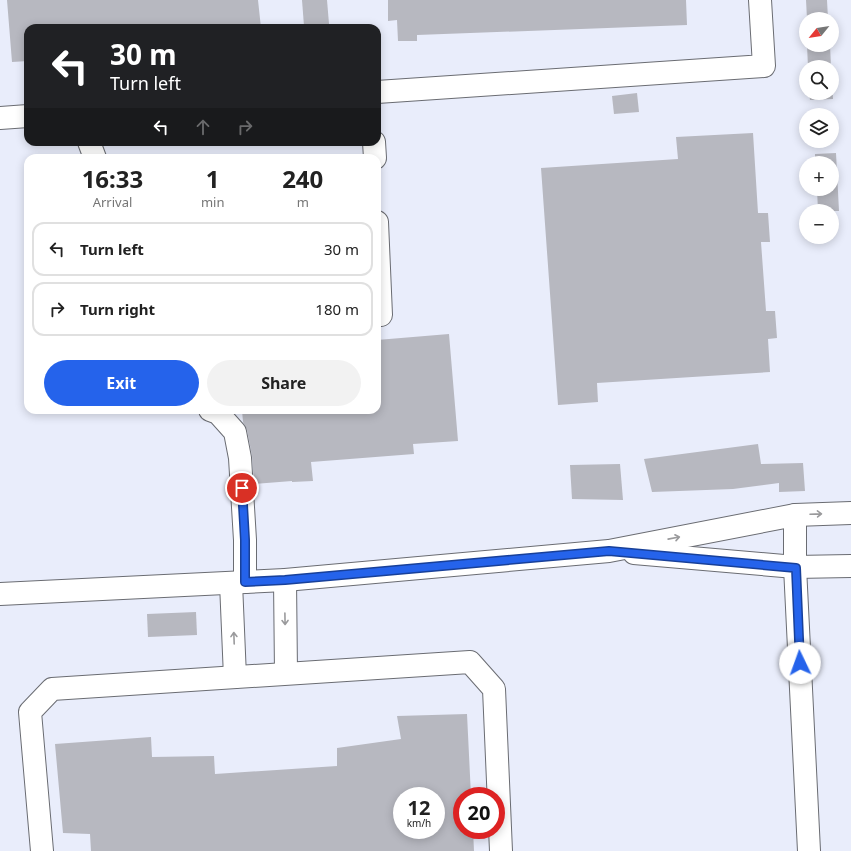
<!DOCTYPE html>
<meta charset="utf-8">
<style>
:root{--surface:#fff;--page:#f2f2f2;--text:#222;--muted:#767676;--line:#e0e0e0;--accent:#2563eb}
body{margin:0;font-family:"Noto Sans",sans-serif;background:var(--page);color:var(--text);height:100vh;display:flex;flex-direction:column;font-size:15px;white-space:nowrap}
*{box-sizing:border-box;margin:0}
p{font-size:13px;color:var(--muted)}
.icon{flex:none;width:22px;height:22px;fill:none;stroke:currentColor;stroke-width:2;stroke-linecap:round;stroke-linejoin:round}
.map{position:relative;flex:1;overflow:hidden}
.panel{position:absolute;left:24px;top:154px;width:357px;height:260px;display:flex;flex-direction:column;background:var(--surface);border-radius:12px;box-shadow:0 2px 10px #0003}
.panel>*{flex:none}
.hud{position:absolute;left:24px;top:24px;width:357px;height:122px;border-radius:12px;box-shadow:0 2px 10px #0003;background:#202124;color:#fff;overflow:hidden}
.needle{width:26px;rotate:240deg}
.controls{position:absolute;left:799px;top:12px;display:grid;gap:8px}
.controls a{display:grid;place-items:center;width:40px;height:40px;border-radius:50%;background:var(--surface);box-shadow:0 2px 10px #0003;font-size:20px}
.speed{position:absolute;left:393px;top:787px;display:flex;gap:8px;font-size:20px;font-weight:700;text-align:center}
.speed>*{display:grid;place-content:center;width:52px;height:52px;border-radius:50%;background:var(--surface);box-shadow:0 2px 10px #0003;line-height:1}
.speed small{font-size:10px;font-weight:400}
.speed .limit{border:6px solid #d22;background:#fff;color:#111}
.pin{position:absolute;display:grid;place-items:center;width:34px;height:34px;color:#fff;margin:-17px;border:2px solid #fff;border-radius:50%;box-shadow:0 1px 4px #0007}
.me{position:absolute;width:44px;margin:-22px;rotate:357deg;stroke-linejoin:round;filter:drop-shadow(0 0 3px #0008)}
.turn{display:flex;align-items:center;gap:14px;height:84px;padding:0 20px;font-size:18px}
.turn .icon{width:52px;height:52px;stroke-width:2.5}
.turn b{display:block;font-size:28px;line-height:34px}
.lanes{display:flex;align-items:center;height:38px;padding:0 20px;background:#0003;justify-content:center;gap:20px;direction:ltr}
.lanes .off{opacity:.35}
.eta{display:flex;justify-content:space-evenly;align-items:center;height:68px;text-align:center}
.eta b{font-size:24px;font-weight:700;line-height:28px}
.cta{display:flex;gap:8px;margin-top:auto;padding:8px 20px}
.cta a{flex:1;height:46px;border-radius:24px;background:var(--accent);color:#fff;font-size:16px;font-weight:700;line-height:46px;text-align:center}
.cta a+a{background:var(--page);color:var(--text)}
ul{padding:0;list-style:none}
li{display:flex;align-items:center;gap:12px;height:54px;margin:0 8px 6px;padding:0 12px;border:2px solid var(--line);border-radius:12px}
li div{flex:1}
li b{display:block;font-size:15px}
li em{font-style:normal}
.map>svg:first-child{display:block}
.built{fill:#e9edfb;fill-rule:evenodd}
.building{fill:#b7b8c0;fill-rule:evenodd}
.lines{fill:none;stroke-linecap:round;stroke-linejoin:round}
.minor-casing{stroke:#6a6c72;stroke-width:24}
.minor{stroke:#fff;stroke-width:22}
.oneway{stroke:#9a9a9c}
.route-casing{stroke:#184099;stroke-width:10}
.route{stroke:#2563eb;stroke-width:7}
</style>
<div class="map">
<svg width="851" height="851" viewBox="0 0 851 851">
<rect width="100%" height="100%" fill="#f7f8ff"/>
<path class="built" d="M 0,0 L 851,0 L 851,851 L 0,851 ZM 806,19 L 832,19 L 832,45 L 806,45 ZM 28,28 L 377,28 L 377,142 L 28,142 ZM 806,67 L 832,67 L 832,93 L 806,93 ZM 806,115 L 832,115 L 832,141 L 806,141 ZM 28,158 L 377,158 L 377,410 L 28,410 ZM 806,163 L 832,163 L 832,189 L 806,189 ZM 806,211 L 832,211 L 832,237 L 806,237 ZM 402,796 L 436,796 L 436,830 L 402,830 ZM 462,796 L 496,796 L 496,830 L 462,830 Z"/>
<g class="building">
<path d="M 7,0 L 258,0 L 261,28 L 28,28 L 28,61 L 12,62 Z"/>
<path d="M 302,0 L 327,0 L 329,24 L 304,26 Z"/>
<path d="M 388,0 L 686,0 L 687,25 L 417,35 L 417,41 L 398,41 L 397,20 L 388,21 Z"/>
<path d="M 806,0 L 827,0 L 828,19 L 806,19 L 806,32 L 805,19 L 807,19 Z"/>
<path d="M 807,45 L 830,45 L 831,67 L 808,67 Z"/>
<path d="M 832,83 L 833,99 L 810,100 L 809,93 L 832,93 Z"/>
<path d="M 637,93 L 639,112 L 614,114 L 612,96 Z"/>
<path d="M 753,133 L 758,213 L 768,213 L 770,242 L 761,242 L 766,311 L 775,311 L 777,338 L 768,339 L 770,372 L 597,383 L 598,402 L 558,405 L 541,168 L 678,159 L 676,137 Z"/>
<path d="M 836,153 L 839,211 L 818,211 L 817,189 L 832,189 L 832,163 L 815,163 L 815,154 Z"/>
<path d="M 449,334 L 458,441 L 413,444 L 414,454 L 311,462 L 313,481 L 292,482 L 292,481 L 254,484 L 252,456 L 247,430 L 243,422 L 242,410 L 377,410 L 377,340 Z"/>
<path d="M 758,444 L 761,464 L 803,463 L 805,491 L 779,492 L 779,483 L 733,489 L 652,492 L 644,459 Z"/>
<path d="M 620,464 L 623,500 L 572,499 L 570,465 Z"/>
<path d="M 196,612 L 197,635 L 148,637 L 147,614 Z"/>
<path d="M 467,714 L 471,796 L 462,796 L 462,830 L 473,830 L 474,851 L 91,851 L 90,834 L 63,833 L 55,744 L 151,737 L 152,757 L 214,756 L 215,774 L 337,766 L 337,748 L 401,739 L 397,716 ZM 402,796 L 436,796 L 436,830 L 402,830 Z"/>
</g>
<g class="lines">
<g class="minor-casing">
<g id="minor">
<path d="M 377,92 L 764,66 L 760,0"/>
<path d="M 0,118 L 28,116"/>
<path d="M 89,142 L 95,158"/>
<path d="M 374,142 L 375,158"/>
<path d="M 377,222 L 381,315 L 377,315"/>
<path d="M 210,410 L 218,413 L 235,432 L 240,458 L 245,540 L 245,582"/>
<path d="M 795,515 L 795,567 L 809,851"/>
<path d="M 634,553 L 795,567 L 851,566"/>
<path d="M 285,580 L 286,673"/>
<path d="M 231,583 L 235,677"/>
<path d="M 0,594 L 285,580 L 609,551 L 795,515 L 851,513"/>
<path d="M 42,851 L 30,712 L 52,689 L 470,662 L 494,689 L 501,851"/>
</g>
</g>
<use href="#minor" class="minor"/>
</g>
<defs><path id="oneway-shaft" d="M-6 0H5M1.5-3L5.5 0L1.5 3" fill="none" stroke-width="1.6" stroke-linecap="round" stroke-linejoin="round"/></defs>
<g class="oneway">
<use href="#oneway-shaft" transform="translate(816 514) rotate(-2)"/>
<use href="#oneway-shaft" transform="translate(674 538) rotate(-11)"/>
<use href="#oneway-shaft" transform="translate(285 619) rotate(89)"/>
<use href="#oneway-shaft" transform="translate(234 638) rotate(-92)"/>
</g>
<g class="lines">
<g class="route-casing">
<path id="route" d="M 242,488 L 245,540 L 245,582 L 285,580 L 609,551 L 796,568 L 800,663"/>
</g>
<use href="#route" class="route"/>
</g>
</svg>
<div class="controls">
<a><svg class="needle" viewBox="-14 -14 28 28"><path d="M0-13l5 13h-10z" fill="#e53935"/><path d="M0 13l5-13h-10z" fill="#767676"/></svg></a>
<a><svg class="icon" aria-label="search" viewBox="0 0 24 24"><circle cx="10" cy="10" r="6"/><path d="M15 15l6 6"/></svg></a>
<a><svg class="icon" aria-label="layers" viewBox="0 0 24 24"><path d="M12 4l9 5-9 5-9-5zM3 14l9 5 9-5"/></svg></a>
<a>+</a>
<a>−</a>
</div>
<div class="speed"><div>12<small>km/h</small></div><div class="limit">20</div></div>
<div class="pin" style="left:242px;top:488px;background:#d93025"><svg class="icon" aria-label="arrive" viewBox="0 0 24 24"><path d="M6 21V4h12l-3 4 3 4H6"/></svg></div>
<svg class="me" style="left:800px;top:663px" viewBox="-20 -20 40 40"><circle r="19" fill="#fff"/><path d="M0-13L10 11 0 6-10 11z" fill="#2563eb"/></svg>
<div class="hud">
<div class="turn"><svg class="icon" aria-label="left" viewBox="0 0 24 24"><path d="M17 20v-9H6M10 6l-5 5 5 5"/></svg><div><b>30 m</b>Turn left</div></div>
<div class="lanes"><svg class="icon" aria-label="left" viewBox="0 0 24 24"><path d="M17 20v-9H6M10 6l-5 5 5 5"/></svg><svg class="icon off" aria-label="ahead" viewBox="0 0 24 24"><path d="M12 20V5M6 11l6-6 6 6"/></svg><svg class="icon off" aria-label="right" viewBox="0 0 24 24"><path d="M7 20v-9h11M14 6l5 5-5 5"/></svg></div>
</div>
<section class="panel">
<div class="eta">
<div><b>16:33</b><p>Arrival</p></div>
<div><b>1</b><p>min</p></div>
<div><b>240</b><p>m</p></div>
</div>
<ul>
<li><svg class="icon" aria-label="left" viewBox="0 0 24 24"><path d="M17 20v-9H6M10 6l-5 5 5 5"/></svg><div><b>Turn left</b></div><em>30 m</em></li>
<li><svg class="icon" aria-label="right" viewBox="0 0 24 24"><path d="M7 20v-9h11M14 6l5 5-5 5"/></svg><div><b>Turn right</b></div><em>180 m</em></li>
</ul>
<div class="cta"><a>Exit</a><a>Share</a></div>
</section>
</div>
